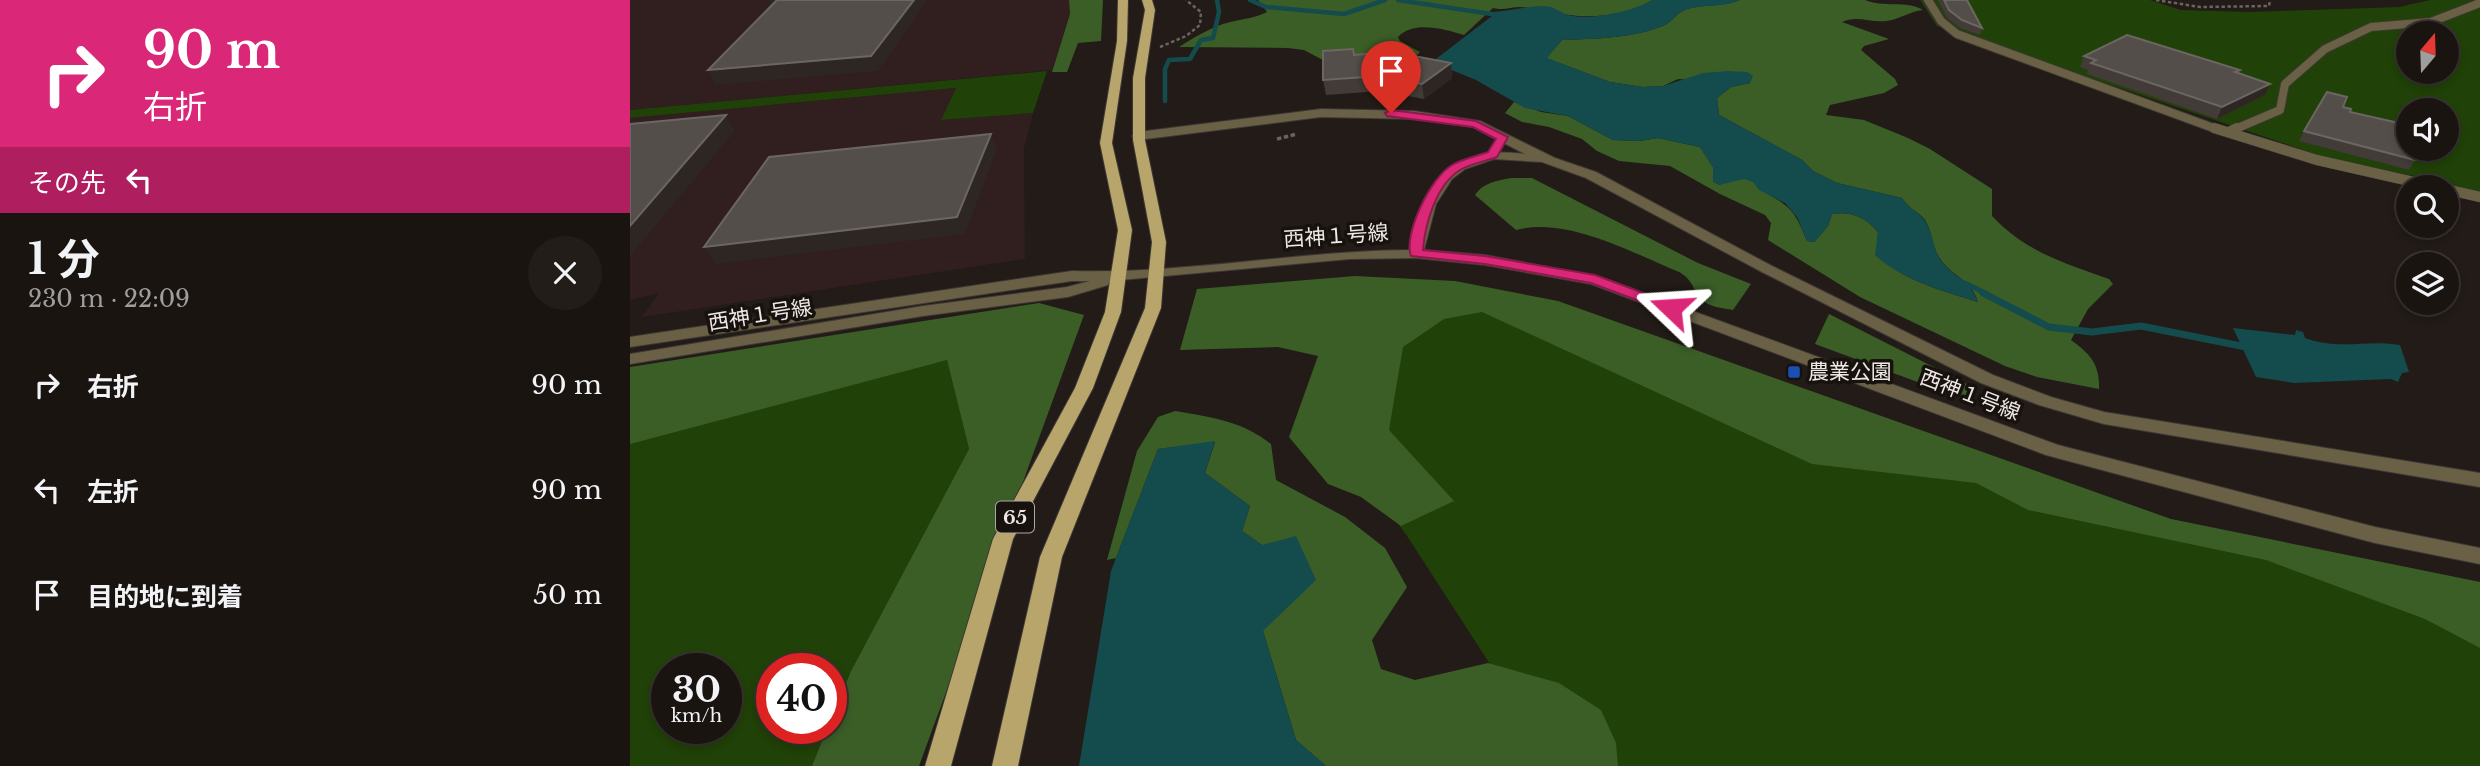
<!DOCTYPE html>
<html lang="ja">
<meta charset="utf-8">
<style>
:root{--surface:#1a1411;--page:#231d1a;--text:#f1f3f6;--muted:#9f9e9f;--line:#383331}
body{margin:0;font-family:"Libre Baskerville","Noto Sans JP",serif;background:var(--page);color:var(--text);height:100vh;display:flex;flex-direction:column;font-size:26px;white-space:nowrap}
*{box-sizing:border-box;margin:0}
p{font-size:23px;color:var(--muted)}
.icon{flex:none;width:38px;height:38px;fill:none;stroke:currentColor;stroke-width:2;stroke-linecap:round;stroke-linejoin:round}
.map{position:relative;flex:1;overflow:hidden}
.side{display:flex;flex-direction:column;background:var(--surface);width:630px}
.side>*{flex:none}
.guide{background:#db2777;color:#fff;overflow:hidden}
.needle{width:46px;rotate:19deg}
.buttons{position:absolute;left:1766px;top:21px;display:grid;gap:14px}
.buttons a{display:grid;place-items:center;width:63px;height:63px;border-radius:50%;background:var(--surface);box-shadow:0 4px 10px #0003,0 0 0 2px var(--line);font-size:35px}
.speed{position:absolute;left:21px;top:653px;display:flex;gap:14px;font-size:35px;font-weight:700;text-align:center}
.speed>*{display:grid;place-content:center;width:91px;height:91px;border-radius:50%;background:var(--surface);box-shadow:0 4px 10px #0003,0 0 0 2px var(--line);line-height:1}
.speed small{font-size:18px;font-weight:400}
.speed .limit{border:10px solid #d22;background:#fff;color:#111}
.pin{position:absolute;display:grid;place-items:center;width:60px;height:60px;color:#fff;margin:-72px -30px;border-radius:50% 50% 50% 0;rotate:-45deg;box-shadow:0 0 7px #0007}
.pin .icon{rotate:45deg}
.me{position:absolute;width:77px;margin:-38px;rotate:290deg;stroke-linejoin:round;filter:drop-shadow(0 0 5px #0008)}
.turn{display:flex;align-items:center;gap:24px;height:147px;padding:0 28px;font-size:32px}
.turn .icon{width:91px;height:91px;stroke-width:2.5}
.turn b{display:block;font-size:49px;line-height:60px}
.then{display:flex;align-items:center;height:66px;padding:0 28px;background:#0003;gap:14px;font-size:26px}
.round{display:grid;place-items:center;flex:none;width:74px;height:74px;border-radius:37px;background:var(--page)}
.headline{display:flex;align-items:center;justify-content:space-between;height:119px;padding:0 28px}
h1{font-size:42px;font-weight:700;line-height:52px}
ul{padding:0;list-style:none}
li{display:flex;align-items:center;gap:21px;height:105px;padding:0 28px}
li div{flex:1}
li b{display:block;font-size:26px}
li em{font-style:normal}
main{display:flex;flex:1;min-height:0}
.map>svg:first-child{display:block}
.industrial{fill:#311e1f}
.green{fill:#204107;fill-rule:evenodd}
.forest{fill:#3b5e27}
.water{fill:#144b4d}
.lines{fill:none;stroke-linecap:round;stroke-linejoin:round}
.stream-far2{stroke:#144b4d;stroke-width:4.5}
.stream-far1{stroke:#144b4d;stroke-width:5}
.stream{stroke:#144b4d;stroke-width:7}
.service-far1-casing{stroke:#3e3834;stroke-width:10}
.service-casing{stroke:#3e3834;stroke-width:11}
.tertiary-casing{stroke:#3e3834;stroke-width:2}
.primary-casing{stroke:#3e3834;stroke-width:2}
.path-far1{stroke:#6a6360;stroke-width:2.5;stroke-dasharray:3.5 2.5;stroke-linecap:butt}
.path{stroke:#6a6360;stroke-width:3.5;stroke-dasharray:4.5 2.5;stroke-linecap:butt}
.service-far1{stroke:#696046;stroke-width:8}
.service{stroke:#696046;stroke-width:10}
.tertiary{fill:#696046;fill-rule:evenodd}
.primary{fill:#b8a56c;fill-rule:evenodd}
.wall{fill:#423b37}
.shaded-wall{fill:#2d2622}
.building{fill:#544e4a;stroke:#6c6662;stroke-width:2}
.route{fill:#db2777;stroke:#8e194d;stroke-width:2}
.transit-dot{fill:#1a4fb4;stroke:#18120e;stroke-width:2.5}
.labels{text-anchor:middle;stroke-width:7;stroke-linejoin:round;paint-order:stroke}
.shield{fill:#18120e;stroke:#ada8a4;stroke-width:2}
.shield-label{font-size:19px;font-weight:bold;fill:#ede8e5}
.street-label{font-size:21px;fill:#ede8e5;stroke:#18120e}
.poi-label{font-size:21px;fill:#ede8e5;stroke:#18120e;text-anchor:start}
</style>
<main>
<section class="side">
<div class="guide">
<div class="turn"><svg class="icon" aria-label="right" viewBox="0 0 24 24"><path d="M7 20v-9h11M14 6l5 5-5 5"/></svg><div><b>90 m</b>右折</div></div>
<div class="then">その先<svg class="icon" aria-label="left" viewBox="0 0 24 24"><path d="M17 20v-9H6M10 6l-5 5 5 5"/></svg></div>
</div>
<div class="headline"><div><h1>1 分</h1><p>230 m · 22:09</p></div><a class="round"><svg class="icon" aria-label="close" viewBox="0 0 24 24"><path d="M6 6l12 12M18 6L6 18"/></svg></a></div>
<ul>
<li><svg class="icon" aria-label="right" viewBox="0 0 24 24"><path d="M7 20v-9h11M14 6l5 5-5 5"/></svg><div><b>右折</b></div><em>90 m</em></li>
<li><svg class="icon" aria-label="left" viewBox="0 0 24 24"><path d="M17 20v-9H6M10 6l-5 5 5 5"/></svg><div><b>左折</b></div><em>90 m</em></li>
<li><svg class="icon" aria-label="arrive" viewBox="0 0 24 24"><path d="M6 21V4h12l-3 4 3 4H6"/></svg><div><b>目的地に到着</b></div><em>50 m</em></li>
</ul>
</section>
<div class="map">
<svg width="1850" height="766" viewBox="0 0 1850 766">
<rect width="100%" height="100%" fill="#221b17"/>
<g class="industrial">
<path d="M 0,0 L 439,0 L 440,14 L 422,70 L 0,110 Z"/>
<path d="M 327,88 L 312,120 L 403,113 L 394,149 L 395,259 L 12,317 L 29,293 L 0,300 L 0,118 Z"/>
</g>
<g class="green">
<path d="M 1290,0 L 1520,0 L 1551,10 L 1621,12 L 1769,7 L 1800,0 L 1850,0 L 1850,195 L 1809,181 L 1700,159 L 1307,26 ZM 1778,33 L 1816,33 L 1816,72 L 1778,72 ZM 1778,110 L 1816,110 L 1816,149 L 1778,149 Z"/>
<path d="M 417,71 L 403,113 L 311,120 L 326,88 L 0,118 L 0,110 Z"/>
<path d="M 845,300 L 968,342 L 1723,576 L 1850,604 L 1850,766 L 885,766 L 893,715 L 777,536 L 694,421 L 765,332 Z"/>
<path d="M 317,360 L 339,449 L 221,671 L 201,719 L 201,668 L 142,668 L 142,728 L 197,728 L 182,766 L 0,766 L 0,430 ZM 37,668 L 96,668 L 96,728 L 37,728 Z"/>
</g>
<g class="forest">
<path d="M 439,0 L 473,0 L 471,41 L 448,43 L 437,72 L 422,72 L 440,14 Z"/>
<path d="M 628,0 L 1023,0 C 998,14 967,19 939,15 C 923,13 906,8 890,7 C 881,7 873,11 863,8 L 834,35 C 815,29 783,20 768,37 L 770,41 L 790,52 L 779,63 L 691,59 L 674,50 L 658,48 L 549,47 C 565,37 581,27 600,22 C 613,19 625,18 637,12 Z"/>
<path d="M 1110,0 L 1235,0 C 1253,8 1277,0 1293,10 C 1280,11 1269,20 1256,21 C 1241,23 1227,15 1212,22 L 1259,39 L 1234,46 L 1231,50 L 1265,79 L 1268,85 L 1254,93 L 1200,105 L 1196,115 L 1234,120 L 1278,138 L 1300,149 L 1362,189 L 1362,216 C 1396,252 1434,263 1479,279 L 1483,284 L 1458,309 L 1441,340 C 1460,354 1470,364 1469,389 L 1407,377 L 1375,366 L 1230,297 L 1138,240 L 1141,223 L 1135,215 L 1090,194 L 1040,166 L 989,161 L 967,151 L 952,139 L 919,127 L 892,122 L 875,113 L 884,102 L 911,112 L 938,116 L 983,140 L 1010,141 L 1028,138 L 1070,147 L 1083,167 L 1089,185 C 1098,182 1113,176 1122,181 C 1127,184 1129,189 1134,192 C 1162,207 1165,212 1177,241 L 1184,242 L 1198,226 L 1202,214 C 1222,211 1235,217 1248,232 L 1246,255 C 1272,280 1313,291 1348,302 C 1341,278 1321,277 1309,257 C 1302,246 1302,231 1295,220 C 1289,212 1279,209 1272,198 L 1207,183 L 1183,171 L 1172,160 L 1089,115 L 1087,98 L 1101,87 L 1120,83 L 1048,79 L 1033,86 L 1013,87 L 980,82 L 916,58 L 932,40 C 964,39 1005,38 1035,25 C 1043,21 1047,12 1057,9 C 1075,4 1093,7 1110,0 Z"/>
<path d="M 881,178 L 902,178 L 1068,263 L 1121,284 L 1103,310 C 1092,308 1078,307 1070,298 C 1062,287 1062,279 1049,272 C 1003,253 936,216 886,230 L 845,195 C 854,182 867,181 881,178 Z"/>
<path d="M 725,276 L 825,281 L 928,301 L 1541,519 L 1850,582 L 1850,648 L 1795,619 L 1636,560 L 1398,510 L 1346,483 L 1182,464 L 852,312 L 814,319 L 773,347 L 759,430 L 824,501 L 771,526 L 731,497 L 698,484 L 659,437 L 688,356 L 648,347 L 550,350 L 567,289 Z"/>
<path d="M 409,303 L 454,315 L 289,766 L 182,766 L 197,728 L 201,728 L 201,719 L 221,671 L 339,449 L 317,360 L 0,444 L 0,367 Z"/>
<path d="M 1199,314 L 1345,388 L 1336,400 L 1185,344 Z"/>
<path d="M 545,411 C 581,417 612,421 641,444 L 646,480 L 715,517 L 755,548 L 777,587 L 742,640 L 751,669 L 785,680 L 858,663 L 929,683 L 971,710 L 986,743 L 988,766 L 696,766 L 666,740 L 633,631 L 632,545 L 612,531 L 620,506 L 575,473 L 585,442 L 528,449 L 486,558 L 477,560 L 507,451 L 528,417 Z"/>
</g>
<g class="water">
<path d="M 1023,0 L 1110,0 C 1093,8 1075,4 1057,9 C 1047,12 1043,21 1035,25 C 1005,38 964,39 932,40 L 917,58 L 980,82 L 1013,87 L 1033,86 L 1073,73 L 1098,71 L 1117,72 L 1123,76 L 1120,83 L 1101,87 L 1087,98 L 1089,115 L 1172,160 L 1183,171 L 1207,183 L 1272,198 C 1279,209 1289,212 1295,221 C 1303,233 1303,250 1312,262 C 1328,281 1338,277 1348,302 C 1314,291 1272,280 1245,255 L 1248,232 C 1235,217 1222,211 1202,214 L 1198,226 L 1184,242 L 1177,241 L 1167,217 L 1155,203 L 1129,190 L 1123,182 L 1114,179 L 1089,185 L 1083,182 L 1083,167 L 1070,147 L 1028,138 L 1010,141 L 983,140 L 938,116 L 895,108 L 846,80 L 802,62 L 862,16 L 857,14 L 860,12 C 868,13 899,6 913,6 C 925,6 929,12 938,15 C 960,21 1003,11 1023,0 Z"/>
<path d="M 1603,328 L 1665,335 L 1666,330 L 1673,332 L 1675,338 C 1712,351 1736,339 1770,345 L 1779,372 L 1772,373 L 1768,382 L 1761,379 L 1664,383 L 1626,377 Z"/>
<path d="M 585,441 L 575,473 L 620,506 L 612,531 L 632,545 L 666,536 L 686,580 L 633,631 L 666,740 L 696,766 L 449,766 L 481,571 L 528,449 Z"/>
</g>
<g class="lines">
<g class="stream-far2">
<path d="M 620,0 L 636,7 L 714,14 L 755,0"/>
<path d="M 768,0 L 868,15"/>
<path d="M 535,101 L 535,69 L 539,60 L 560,59 L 571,40 L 583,38 L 589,12 L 587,0"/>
</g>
<path class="stream-far1" d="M 1335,283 L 1357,294"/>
<path class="stream" d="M 1353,293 L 1419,327 L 1462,332 L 1511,326 L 1621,348"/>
<g class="service-far1-casing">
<g id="service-far1">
<path d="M 1298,0 L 1311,21 L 1327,34 L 1589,130"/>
<path d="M 1603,130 L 1650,110 L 1655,84 L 1695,49 L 1741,27 L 1801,22 L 1850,3"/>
</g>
</g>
<g class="service-casing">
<g id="service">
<path d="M 1584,128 L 1687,160 L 1850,197"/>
<path d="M 1599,132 L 1607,128"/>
</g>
</g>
<g class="tertiary-casing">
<path id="tertiary" d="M 691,109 L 784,111 L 850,121 L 925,158 L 966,172 L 1142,266 L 1363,375 L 1421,397 L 1474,412 L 1850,473 L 1850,487 L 1474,424 L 1409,405 L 1351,383 L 1132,272 L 956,178 L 912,162 L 864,159 L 835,169 L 822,179 L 806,204 L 794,250 L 855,255 L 970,277 L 1428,445 L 1745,527 L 1850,548 L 1850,564 L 1745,543 L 1416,455 L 961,284 L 855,265 L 786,258 L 720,259 L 480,281 L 478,285 L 438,297 L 293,316 L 0,364 L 0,354 L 293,306 L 437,287 L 460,281 L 442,281 L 0,347 L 0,337 L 442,271 C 555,274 667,251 779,250 C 789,183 825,144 895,154 L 843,127 L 784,119 L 691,117 L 508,140 L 502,136 L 508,132 Z"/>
</g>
<g class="primary-casing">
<g id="primary">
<path d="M 488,0 L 498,0 L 497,41 L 482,143 L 502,230 L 491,312 L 463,388 L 383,539 L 321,766 L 295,766 L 363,539 L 445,388 L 475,312 L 488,230 L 470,143 L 487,41 Z"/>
<path d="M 512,0 L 522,0 L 525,10 L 515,78 L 515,140 L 536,242 L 531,308 L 432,557 L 388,766 L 362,766 L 410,557 L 515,308 L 522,242 L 503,140 L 503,78 L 515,10 Z"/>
</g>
</g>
<g class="path-far1">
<path d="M 1526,0 L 1570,7 L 1639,6 L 1640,0"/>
<path d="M 530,47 L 556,36 L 570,25 L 571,12 L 556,0"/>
</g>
<path class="path" d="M 647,139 L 667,134"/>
<use href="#service-far1" class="service-far1"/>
<use href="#service" class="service"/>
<use href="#tertiary" class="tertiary"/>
<use href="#primary" class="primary"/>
</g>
<g class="wall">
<path d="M 1308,0 L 1337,0 L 1352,28 L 1350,35 L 1330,28 L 1317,18 Z"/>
<path d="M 724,55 L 821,63 L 822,78 L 794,99 L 751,91 L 696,95 L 693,80 Z"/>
<path d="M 1454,56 L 1610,70 L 1608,73 L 1635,95 L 1587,119 L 1457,74 L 1458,70 L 1450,67 Z"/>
<path d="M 1713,107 L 1720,112 L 1777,132 L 1785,160 L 1779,170 L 1669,141 L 1674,131 Z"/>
</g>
<g class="shaded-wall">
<path d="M 139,0 L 163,0 L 165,2 L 141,4 Z"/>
<path d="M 284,0 L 297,0 L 289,13 L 248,71 L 86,85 L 78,70 Z"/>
<path d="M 821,63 L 822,78 L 794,99 L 792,84 Z"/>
<path d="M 1640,84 L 1635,95 L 1587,119 L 1592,107 Z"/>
<path d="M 96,115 L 105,131 L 0,256 L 0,226 Z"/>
<path d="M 361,134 L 367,150 L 335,234 L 85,264 L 74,247 Z"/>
</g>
<g class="building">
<path d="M 147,0 L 284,0 L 241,56 L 78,70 Z"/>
<path d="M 1314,0 L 1337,0 L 1352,28 L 1332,20 L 1319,10 Z"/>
<path d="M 1497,35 L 1610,70 L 1605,72 L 1640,84 L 1592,107 L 1461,63 L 1466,60 L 1454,56 Z"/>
<path d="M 723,49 L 724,55 L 763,52 L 821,63 L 792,84 L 750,76 L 693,80 L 693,51 Z"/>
<path d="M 1697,92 L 1717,97 L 1713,107 L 1721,109 L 1720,112 L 1778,125 L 1777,132 L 1778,133 L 1778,149 L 1790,149 L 1785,160 L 1674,131 Z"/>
<path d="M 96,115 L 0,226 L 0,124 Z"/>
<path d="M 361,134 L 327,217 L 74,247 L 139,157 Z"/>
</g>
<path class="route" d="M 761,110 L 846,121 L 878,137 L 867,157 C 856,161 840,164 830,170 C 806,185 795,224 793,250 L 855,256 L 965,275 L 1046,305 L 1048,308 L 1046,311 L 1036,311 L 961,283 L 855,264 L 781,256 C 773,234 801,177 822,165 C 832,159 847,156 858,152 L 866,139 L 843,127 L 757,116 L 755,113 Z"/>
<rect class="transit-dot" x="1157" y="365" width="14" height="14" rx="3.5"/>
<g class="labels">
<rect class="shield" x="366" y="501.5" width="38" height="31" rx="5"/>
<g class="shield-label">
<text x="385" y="524">65</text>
</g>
<g class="street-label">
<text transform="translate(706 236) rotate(-4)" y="7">西神１号線</text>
<text transform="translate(130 315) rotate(-9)" y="7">西神１号線</text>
<text transform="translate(1340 395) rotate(21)" y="7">西神１号線</text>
</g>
<g class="poi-label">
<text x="1178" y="379">農業公園</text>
</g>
</g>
</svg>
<div class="buttons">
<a><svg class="needle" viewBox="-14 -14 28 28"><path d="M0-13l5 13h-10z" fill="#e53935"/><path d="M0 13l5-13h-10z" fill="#9f9e9f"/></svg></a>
<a><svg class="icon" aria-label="sound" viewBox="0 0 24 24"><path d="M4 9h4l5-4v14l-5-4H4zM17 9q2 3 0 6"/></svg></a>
<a><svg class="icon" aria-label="search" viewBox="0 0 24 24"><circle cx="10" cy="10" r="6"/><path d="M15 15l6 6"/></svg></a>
<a><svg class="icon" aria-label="layers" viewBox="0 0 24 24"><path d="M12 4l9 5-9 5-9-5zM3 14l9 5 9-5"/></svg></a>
</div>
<div class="speed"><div>30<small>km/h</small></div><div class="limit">40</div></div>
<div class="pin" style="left:761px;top:113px;background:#d93025"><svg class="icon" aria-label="arrive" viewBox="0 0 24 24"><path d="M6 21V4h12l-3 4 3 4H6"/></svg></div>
<svg class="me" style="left:1041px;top:308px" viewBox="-20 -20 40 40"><path d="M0-17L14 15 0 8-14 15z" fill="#db2777" stroke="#fff" stroke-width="4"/></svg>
</div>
</main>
